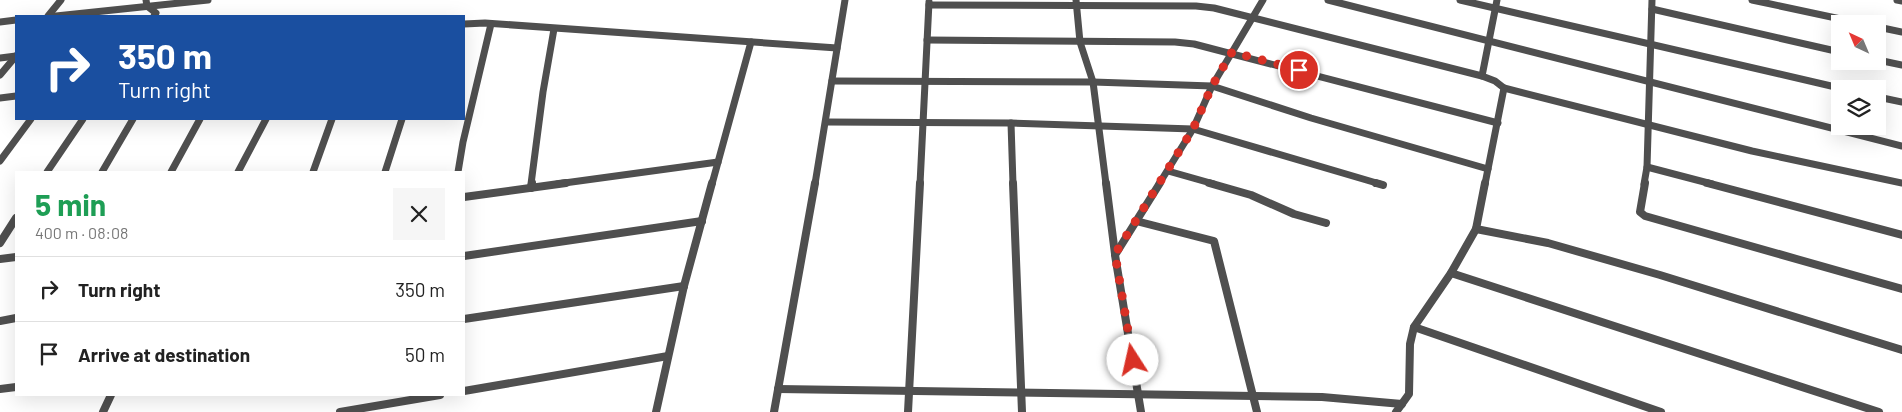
<!DOCTYPE html>
<meta charset="utf-8">
<style>
:root{--surface:#fff;--page:#f6f6f6;--text:#222;--muted:#767676;--line:#e0e0e0}
body{margin:0;font-family:Barlow,sans-serif;background:var(--page);color:var(--text);height:100vh;display:flex;flex-direction:column;font-size:19px;white-space:nowrap}
*{box-sizing:border-box;margin:0}
p{font-size:16px;color:var(--muted)}
.icon{flex:none;width:28px;height:28px;fill:none;stroke:currentColor;stroke-width:2;stroke-linecap:round;stroke-linejoin:round}
.map{position:relative;flex:1;overflow:hidden}
.panel{position:absolute;left:15px;top:171px;width:450px;height:225px;display:flex;flex-direction:column;background:var(--surface);border-radius:0px;box-shadow:0 5px 20px #0002}
.panel>*{flex:none}
.hud{position:absolute;left:15px;top:15px;width:450px;height:105px;border-radius:0px;box-shadow:0 5px 20px #0002;background:#1a4fa0;color:#fff;overflow:hidden}
.needle{width:32px;rotate:316deg}
.fabs{position:absolute;left:1831px;top:15px;display:grid;gap:10px}
.fabs a{display:grid;place-items:center;width:55px;height:55px;border-radius:0px;background:var(--surface);box-shadow:0 5px 20px #0002;font-size:25px}
.pin{position:absolute;display:grid;place-items:center;width:42px;height:42px;color:#fff;margin:-21px;border:2px solid #fff;border-radius:50%;box-shadow:0 1px 5px #0007}
.me{position:absolute;width:55px;margin:-28px;rotate:350deg;stroke-linejoin:round;filter:drop-shadow(0 0 4px #0008)}
.turn{display:flex;align-items:center;gap:18px;height:105px;padding:0 20px;font-size:22px}
.turn .icon{width:65px;height:65px;stroke-width:2.5}
.turn b{display:block;font-size:35px;line-height:42px}
.round{display:grid;place-items:center;flex:none;width:52px;height:52px;border-radius:0px;background:var(--page)}
.head{display:flex;align-items:center;justify-content:space-between;height:85px;padding:0 20px}
h1{font-size:30px;font-weight:700;line-height:38px;color:#1e9e55}
ul{padding:0;list-style:none}
li{display:flex;align-items:center;gap:15px;height:65px;padding:0 20px;border-top:1px solid var(--line)}
li div{flex:1}
li b{display:block;font-size:19px}
li em{font-style:normal}
.map>svg:first-child{display:block}
.lines{fill:none;stroke-linecap:round;stroke-linejoin:round}
.street-far1{stroke:#4f4f4f;stroke-width:7}
.street{stroke:#4f4f4f;stroke-width:8}
.route{stroke:#d93025;stroke-width:9;stroke-dasharray:0 16.2}
</style>
<div class="map">
<svg width="1902" height="412" viewBox="0 0 1902 412">
<rect width="100%" height="100%" fill="#fff"/>
<g class="lines">
<g class="street-far1">
<path d="M 146,0 L 147,6 L 156,13 L 154,16"/>
<path d="M 1076,0 L 1080,42 L 1093,82 L 1106,184"/>
<path d="M 1328,0 L 1902,146"/>
<path d="M 1460,0 L 1844,89"/>
<path d="M 1752,0 L 1864,24"/>
<path d="M 1897,0 L 1902,1"/>
<path d="M 929,5 L 1196,6 L 1214,8 L 1482,76"/>
<path d="M 1652,9 L 1840,52"/>
<path d="M 48,16 L 61,0"/>
<path d="M 56,16 L 208,0"/>
<path d="M 0,22 L 16,20"/>
<path d="M 464,24 L 485,23 L 837,48"/>
<path d="M 1878,27 L 1902,32"/>
<path d="M 927,40 L 1175,42 L 1194,44 L 1498,123"/>
<path d="M 0,58 L 16,56"/>
<path d="M 1878,60 L 1902,65"/>
<path d="M 0,75 L 16,56"/>
<path d="M 832,81 L 1093,82 L 1212,86 L 1311,118 L 1488,169"/>
<path d="M 1504,88 L 1752,151 L 1902,183"/>
<path d="M 1878,97 L 1902,102"/>
<path d="M 0,98 L 16,96"/>
<path d="M 826,122 L 1011,123 L 1193,129 L 1380,184"/>
<path d="M 1011,123 L 1013,184"/>
<path d="M 0,161 L 31,119"/>
<path d="M 1647,167 L 1712,184"/>
<path d="M 1168,171 L 1214,184"/>
<path d="M 47,172 L 83,119"/>
<path d="M 102,172 L 133,119"/>
<path d="M 171,172 L 200,119"/>
<path d="M 238,172 L 266,119"/>
<path d="M 313,172 L 332,119"/>
<path d="M 385,172 L 402,119"/>
<path d="M 458,172 L 463,142 L 491,24"/>
<path d="M 531,184 L 543,92 L 554,29"/>
<path d="M 557,184 L 718,162"/>
<path d="M 712,184 L 751,42"/>
<path d="M 815,184 L 845,0"/>
<path d="M 920,184 L 929,2"/>
<path d="M 1159,184 L 1193,129 L 1212,86 L 1263,0"/>
<path d="M 1485,184 L 1504,88 L 1495,81 L 1482,76 L 1497,0"/>
<path d="M 1644,184 L 1647,167 L 1652,0"/>
</g>
<g class="street">
<path d="M 1013,183 L 1022,412"/>
<path d="M 1106,183 L 1115,254"/>
<path d="M 1209,183 L 1251,195 L 1294,214 L 1326,223"/>
<path d="M 1376,183 L 1383,185"/>
<path d="M 1645,183 L 1640,212 L 1645,216 L 1902,289"/>
<path d="M 1707,183 L 1902,235"/>
<path d="M 531,188 L 532,183"/>
<path d="M 464,197 L 566,183"/>
<path d="M 1136,221 L 1214,241 L 1257,412"/>
<path d="M 1476,229 L 1548,243 L 1660,275 L 1902,350"/>
<path d="M 0,243 L 16,218"/>
<path d="M 464,256 L 702,221"/>
<path d="M 0,259 L 16,257"/>
<path d="M 1451,273 L 1879,412"/>
<path d="M 464,319 L 684,286"/>
<path d="M 0,321 L 16,318"/>
<path d="M 1414,327 L 1661,412"/>
<path d="M 0,389 L 16,387"/>
<path d="M 778,389 L 1322,397 L 1402,404"/>
<path d="M 464,391 L 668,356"/>
<path d="M 103,412 L 111,395"/>
<path d="M 340,412 L 440,395"/>
<path d="M 656,412 L 684,286 L 712,183"/>
<path d="M 774,412 L 815,183"/>
<path d="M 908,412 L 920,183"/>
<path d="M 1141,412 L 1115,255 L 1160,183"/>
<path d="M 1396,412 L 1409,394 L 1410,344 L 1414,327 L 1451,273 L 1476,229 L 1485,183"/>
</g>
</g>
<g class="lines">
<path class="route" d="M 1133,360 L 1115,254 L 1193,129 L 1212,86 L 1232,52 L 1299,70"/>
</g>
</svg>
<div class="fabs">
<a><svg class="needle" viewBox="-14 -14 28 28"><path d="M0-13l5 13h-10z" fill="#e53935"/><path d="M0 13l5-13h-10z" fill="#767676"/></svg></a>
<a><svg class="icon" aria-label="layers" viewBox="0 0 24 24"><path d="M12 4l9 5-9 5-9-5zM3 14l9 5 9-5"/></svg></a>
</div>
<div class="pin" style="left:1299px;top:70px;background:#d93025"><svg class="icon" aria-label="arrive" viewBox="0 0 24 24"><path d="M6 21V4h12l-3 4 3 4H6"/></svg></div>
<svg class="me" style="left:1133px;top:360px" viewBox="-20 -20 40 40"><circle r="19" fill="#fff"/><path d="M0-13L10 11 0 6-10 11z" fill="#d93025"/></svg>
<div class="hud">
<div class="turn"><svg class="icon" aria-label="right" viewBox="0 0 24 24"><path d="M7 20v-9h11M14 6l5 5-5 5"/></svg><div><b>350 m</b>Turn right</div></div>
</div>
<section class="panel">
<div class="head"><div><h1>5 min</h1><p>400 m · 08:08</p></div><a class="round"><svg class="icon" aria-label="close" viewBox="0 0 24 24"><path d="M6 6l12 12M18 6L6 18"/></svg></a></div>
<ul>
<li><svg class="icon" aria-label="right" viewBox="0 0 24 24"><path d="M7 20v-9h11M14 6l5 5-5 5"/></svg><div><b>Turn right</b></div><em>350 m</em></li>
<li><svg class="icon" aria-label="arrive" viewBox="0 0 24 24"><path d="M6 21V4h12l-3 4 3 4H6"/></svg><div><b>Arrive at destination</b></div><em>50 m</em></li>
</ul>
</section>
</div>
